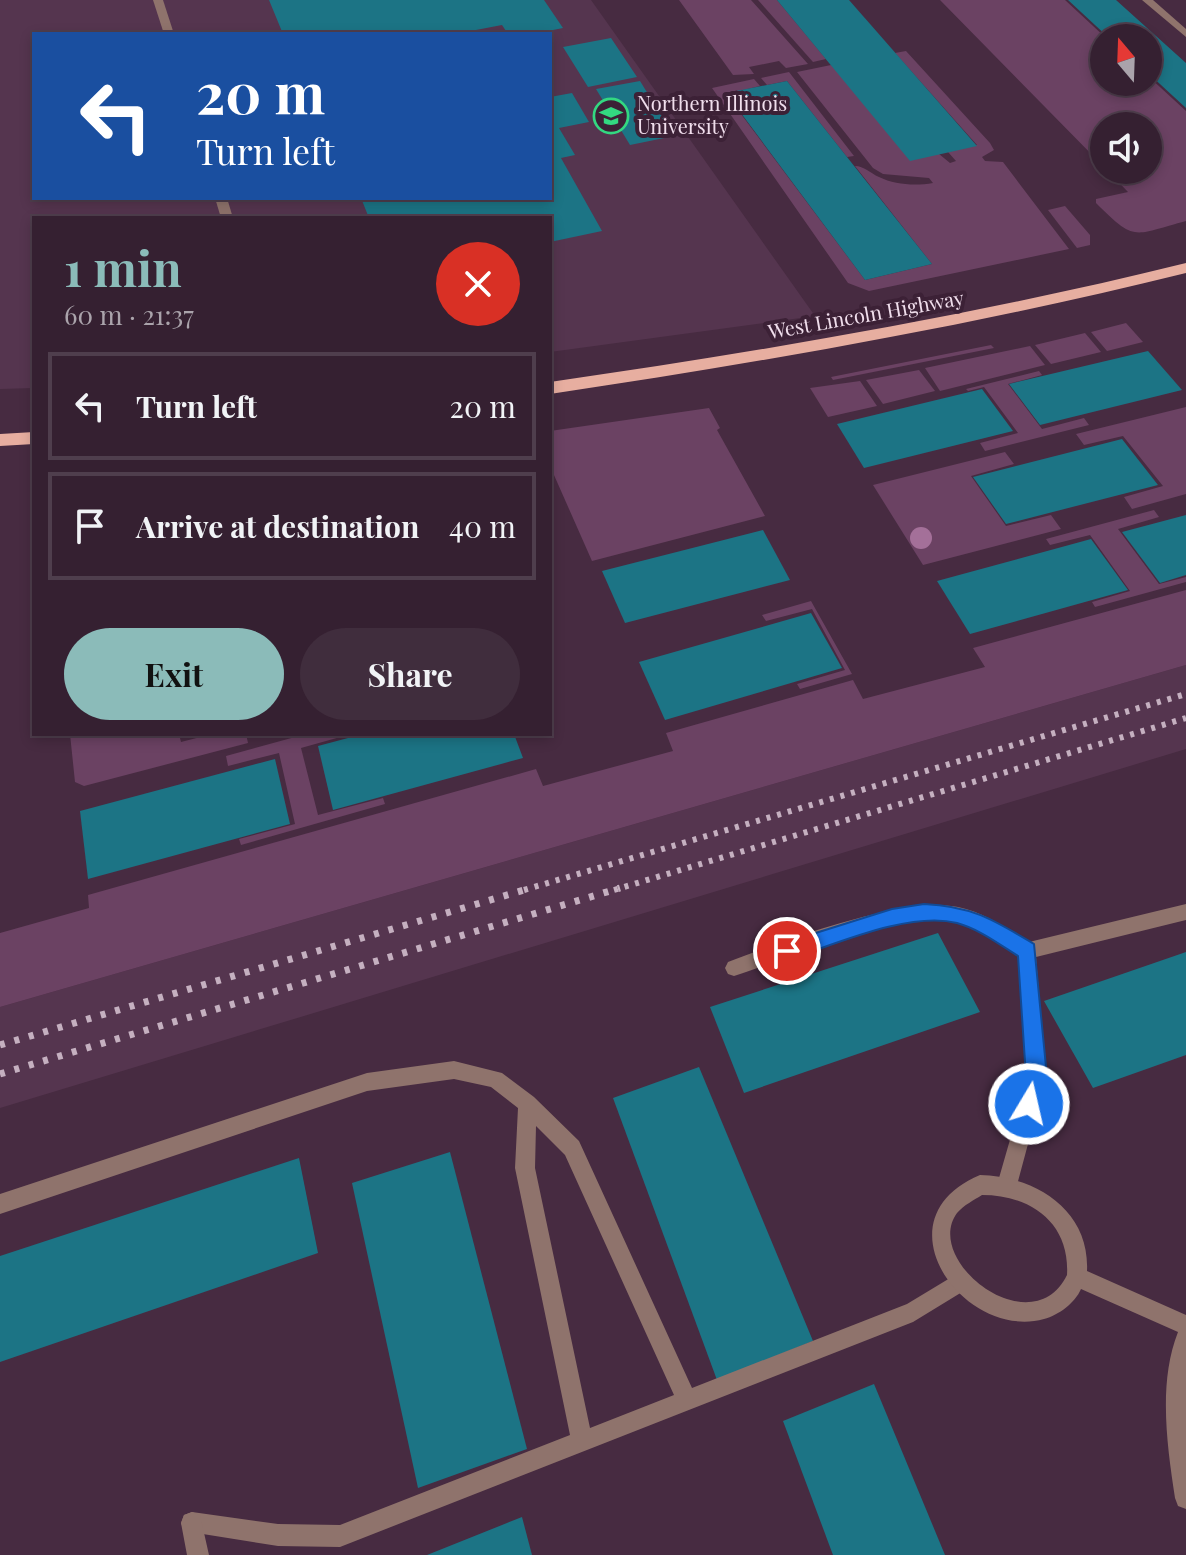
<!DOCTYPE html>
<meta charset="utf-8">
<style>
:root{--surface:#352031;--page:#402d3d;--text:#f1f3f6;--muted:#aaa3ab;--line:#4f3e4d;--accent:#8bbbb9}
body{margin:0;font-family:"Playfair Display",serif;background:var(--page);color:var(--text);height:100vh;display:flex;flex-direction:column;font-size:30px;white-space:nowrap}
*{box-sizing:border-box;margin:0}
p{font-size:26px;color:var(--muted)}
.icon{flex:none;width:44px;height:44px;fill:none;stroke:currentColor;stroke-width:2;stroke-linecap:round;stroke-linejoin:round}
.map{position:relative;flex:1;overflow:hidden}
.sheet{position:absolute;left:32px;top:216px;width:520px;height:520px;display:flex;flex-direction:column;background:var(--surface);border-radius:0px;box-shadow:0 4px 12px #0003,0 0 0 2px var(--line)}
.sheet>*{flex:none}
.banner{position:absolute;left:32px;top:32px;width:520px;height:168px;border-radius:0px;box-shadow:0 4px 12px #0003,0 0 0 2px var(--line);background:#1a4fa0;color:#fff;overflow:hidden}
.needle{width:52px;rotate:341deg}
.controls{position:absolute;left:1090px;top:24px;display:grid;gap:16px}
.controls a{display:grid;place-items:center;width:72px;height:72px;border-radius:50%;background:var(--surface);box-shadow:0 4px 12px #0003,0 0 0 2px var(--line);font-size:40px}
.pin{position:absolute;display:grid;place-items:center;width:68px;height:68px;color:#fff;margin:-34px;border:4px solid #fff;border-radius:50%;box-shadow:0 2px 8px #0007}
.me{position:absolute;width:88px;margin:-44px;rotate:9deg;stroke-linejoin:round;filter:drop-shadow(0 0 6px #0008)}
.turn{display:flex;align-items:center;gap:28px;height:168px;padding:0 32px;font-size:36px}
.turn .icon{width:104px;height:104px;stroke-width:2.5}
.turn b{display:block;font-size:56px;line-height:68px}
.round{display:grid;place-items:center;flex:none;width:84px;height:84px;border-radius:42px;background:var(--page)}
.head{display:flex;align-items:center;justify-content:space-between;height:136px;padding:0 32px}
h1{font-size:48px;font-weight:700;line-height:60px;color:var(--accent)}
.action{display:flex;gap:16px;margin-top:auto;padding:16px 32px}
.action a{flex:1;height:92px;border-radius:48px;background:var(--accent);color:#111;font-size:32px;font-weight:700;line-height:92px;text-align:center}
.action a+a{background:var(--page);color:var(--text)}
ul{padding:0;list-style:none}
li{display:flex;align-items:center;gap:24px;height:108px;margin:0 16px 12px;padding:0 16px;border:4px solid var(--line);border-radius:0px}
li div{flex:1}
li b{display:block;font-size:30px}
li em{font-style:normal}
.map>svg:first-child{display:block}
.built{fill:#55354f;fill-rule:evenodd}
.green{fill:#6b4263}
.building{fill:#1c7485}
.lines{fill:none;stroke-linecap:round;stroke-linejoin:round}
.service{fill:#8f736c;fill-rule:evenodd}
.minor{fill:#8f736c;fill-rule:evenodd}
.primary{fill:#e7aea0;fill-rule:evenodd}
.rail-far1{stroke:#c5b0c0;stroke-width:6;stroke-dasharray:4 7;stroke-linecap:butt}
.rail{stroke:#c5b0c0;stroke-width:7;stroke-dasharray:5 10;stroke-linecap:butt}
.tree{fill:#a47099}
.route{fill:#1a73e8;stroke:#114b97;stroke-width:2}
.labels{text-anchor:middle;stroke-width:8;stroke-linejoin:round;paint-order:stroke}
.far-poi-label{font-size:20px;fill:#f0deec;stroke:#3c2136;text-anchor:start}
.far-street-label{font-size:20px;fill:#f0deec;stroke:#3c2136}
</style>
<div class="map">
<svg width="1186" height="1555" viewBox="0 0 1186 1555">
<rect width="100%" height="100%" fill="#472b41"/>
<g class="built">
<path d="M 0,0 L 591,0 L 815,316 L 550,352 L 550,218 L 34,218 L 34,388 L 0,389 ZM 34,34 L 550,34 L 550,198 L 34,198 Z"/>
<path d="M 1186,665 L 1186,749 L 0,1108 L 0,1007 Z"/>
</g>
<g class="green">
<path d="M 679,0 L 751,0 L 808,64 L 786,68 L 779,61 L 749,67 L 754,74 L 733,75 Z"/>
<path d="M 758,0 L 777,0 L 826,59 L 813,62 Z"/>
<path d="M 940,0 L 1065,0 L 1106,38 L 1104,82 L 1148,82 L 1148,76 L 1186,111 L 1186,221 C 1133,235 1136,243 1096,203 L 1096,199 L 1128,192 L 1107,170 L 1148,170 L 1148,126 L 1104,126 L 1104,167 Z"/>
<path d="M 906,51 L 990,143 L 994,150 L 982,157 L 985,161 L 1003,162 L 1069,249 L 869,291 L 848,283 L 712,88 L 754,79 L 760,86 L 726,94 L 865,280 L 932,264 L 855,166 C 864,166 870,173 879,177 C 895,185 916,186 933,183 L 929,178 L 883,174 L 873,168 L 797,72 L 831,65 L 950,163 L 956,161 L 948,152 L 977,145 L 895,53 Z"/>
<path d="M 789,72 L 854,156 L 847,157 L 787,81 L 767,85 L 761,78 Z"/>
<path d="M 1065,206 L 1090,235 L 1090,245 L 1077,248 L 1048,210 Z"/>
<path d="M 1126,323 L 1143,342 L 1107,351 L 1091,332 Z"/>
<path d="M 1085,333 L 1101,352 L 1051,364 L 1035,345 Z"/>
<path d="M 991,345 L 994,348 L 833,380 L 831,377 Z"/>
<path d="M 1030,346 L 1045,365 L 940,391 L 925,368 Z"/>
<path d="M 919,370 L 935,391 L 883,404 L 866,380 Z"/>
<path d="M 1039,371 L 1042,375 L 1008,384 L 1042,429 L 1084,418 L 1089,425 L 985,451 L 980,443 L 1018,433 L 984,387 L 968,391 L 966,389 Z"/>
<path d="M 860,381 L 877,406 L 828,417 L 810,388 Z"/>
<path d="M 1186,407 L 1186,494 L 1132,509 L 1124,497 L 1163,486 L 1123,436 L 1084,445 L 1076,434 Z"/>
<path d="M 709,408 L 720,428 L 717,430 L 765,516 L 592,561 L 550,466 L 550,431 Z"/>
<path d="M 1005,452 L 1014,464 L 971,476 L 1006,526 L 1051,515 L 1061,529 L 923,565 L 873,485 Z"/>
<path d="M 1154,510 L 1159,517 L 1118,529 L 1159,584 L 1186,577 L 1186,582 L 1095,607 L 1092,602 L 1130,591 L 1090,535 L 1050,545 L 1046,539 Z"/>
<path d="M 1186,590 L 1186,665 L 0,1007 L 0,933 L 89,908 L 88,895 L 536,769 L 543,786 L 673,751 L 666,733 L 853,680 L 863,699 L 985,667 L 973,648 Z"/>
<path d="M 811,601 L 852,674 L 800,689 L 797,684 L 845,670 L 812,609 L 766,621 L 762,615 Z"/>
<path d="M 70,734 L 179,734 L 181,742 L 212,734 L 246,734 L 248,743 L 84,786 L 75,782 Z"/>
<path d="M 306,734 L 351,734 L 301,748 L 318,815 L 383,798 L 385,804 L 241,845 L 239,839 L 295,824 L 279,753 L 228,766 L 226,756 Z"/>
</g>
<g class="building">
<path d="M 269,0 L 544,0 L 563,28 L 533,34 L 508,34 L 502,25 L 455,34 L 283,34 Z"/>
<path d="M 777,0 L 849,0 L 977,146 L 910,161 Z"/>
<path d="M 1068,0 L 1116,0 L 1186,63 L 1186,108 L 1148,73 L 1148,38 L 1109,38 Z"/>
<path d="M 611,38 L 637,77 L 588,87 L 563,47 Z"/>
<path d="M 640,81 L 674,136 L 630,145 L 596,89 Z"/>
<path d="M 787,81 L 847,157 L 932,264 L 865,280 L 726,93 Z"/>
<path d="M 572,93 L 589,122 L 559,128 L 575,155 L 561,158 L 602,231 L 550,242 L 550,218 L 369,218 L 361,198 L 550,198 L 550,97 Z"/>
<path d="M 1148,351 L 1182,390 L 1040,425 L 1009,384 Z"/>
<path d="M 982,389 L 1013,431 L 864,468 L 837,424 Z"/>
<path d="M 1122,439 L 1158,485 L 1006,524 L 973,477 Z"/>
<path d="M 1186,515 L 1186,575 L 1160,583 L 1122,532 Z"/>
<path d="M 763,530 L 790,580 L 625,623 L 602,571 Z"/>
<path d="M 1091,539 L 1128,590 L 970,634 L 937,581 Z"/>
<path d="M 811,613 L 842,668 L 665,720 L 639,662 Z"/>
<path d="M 363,734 L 514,734 L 523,758 L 333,810 L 318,746 Z"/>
<path d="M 275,759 L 290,824 L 88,879 L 80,811 Z"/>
<path d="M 938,933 L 980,1012 L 744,1093 L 710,1007 Z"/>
<path d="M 1186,952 L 1186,1055 L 1093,1088 L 1044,1001 Z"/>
<path d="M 699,1067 L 813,1341 L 717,1380 L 613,1098 Z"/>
<path d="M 450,1152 L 527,1449 L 418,1488 L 352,1183 Z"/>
<path d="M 299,1158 L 318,1253 L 0,1362 L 0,1256 Z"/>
<path d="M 874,1384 L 945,1555 L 833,1555 L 783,1421 Z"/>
<path d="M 522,1517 L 532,1555 L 427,1555 Z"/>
</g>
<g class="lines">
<g class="service">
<path d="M 1142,0 L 1153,0 L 1186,29 L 1186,37 Z"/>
<path d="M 1186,904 L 1186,920 L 1036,957 L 1046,1077 L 1017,1185 L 1014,1192 L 1007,1195 L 1000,1192 L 997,1185 L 1028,1077 L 1019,955 C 1000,944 981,928 960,923 C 900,909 792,957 734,976 L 728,974 L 725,968 L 728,962 C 782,941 903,896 958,907 C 984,912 1007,929 1029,942 Z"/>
<path d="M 454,1061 L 502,1073 L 534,1097 L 579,1141 L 692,1388 L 907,1304 L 960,1272 L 967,1275 L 970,1282 L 967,1289 L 913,1322 L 340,1547 L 278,1546 L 184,1531 L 181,1523 L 184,1515 L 192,1512 L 278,1524 L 340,1525 L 570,1435 L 515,1168 L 518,1108 L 491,1087 L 454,1079 L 367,1091 L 0,1214 L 0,1194 L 367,1073 ZM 536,1126 L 565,1155 L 674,1395 L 590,1428 L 535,1168 Z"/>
</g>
<g class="minor">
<path d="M 153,0 L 163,0 L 174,34 L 164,34 Z"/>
<path d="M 215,198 L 227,198 L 233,218 L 221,218 Z"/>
<path d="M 980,1175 C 1034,1176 1090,1209 1087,1271 L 1186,1315 L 1186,1509 L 1178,1506 L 1175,1498 C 1167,1445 1158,1383 1178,1332 L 1081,1289 C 1075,1303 1059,1315 1044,1319 C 964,1341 875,1219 980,1175 ZM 982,1195 C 1031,1195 1070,1223 1067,1275 C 1032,1346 922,1261 957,1213 C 964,1205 974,1200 982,1195 Z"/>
<path d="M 192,1512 L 200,1515 L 209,1555 L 187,1555 L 181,1523 L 184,1515 Z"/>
</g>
<g class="primary">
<path d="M 1186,263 L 1186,273 C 976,325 764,362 550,394 L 550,382 C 764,351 976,315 1186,263 Z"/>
<path d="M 34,432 L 34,444 L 0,446 L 0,434 Z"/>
</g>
<g class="rail-far1">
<path d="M 524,890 L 1186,694"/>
<path d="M 614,890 L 1186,718"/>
</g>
<g class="rail">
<path d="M 0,1045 L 531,888"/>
<path d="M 0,1074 L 620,888"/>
</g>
</g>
<circle class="tree" cx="921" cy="538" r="11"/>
<path class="route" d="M 924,904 C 972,906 994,920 1034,944 L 1047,1077 L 1037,1111 L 1029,1114 L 1022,1111 L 1019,1104 L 1026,1077 L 1018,956 C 999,944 979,929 957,923 C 908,911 834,945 787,960 L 780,958 L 777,951 L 780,945 L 787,942 L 892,909 Z"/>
<defs>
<g id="university-ring" transform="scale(1.8)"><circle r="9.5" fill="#3c2136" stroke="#33d881" stroke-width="1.5"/><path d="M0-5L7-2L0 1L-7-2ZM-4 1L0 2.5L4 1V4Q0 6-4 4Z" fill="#33d881"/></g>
</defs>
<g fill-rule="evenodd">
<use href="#university-ring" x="611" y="116"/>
</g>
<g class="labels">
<g class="far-poi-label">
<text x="637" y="111">Northern Illinois<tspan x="637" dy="23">University</tspan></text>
</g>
<g class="far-street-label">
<text transform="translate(866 315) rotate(-10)" y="7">West Lincoln Highway</text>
</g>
</g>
</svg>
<div class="controls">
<a><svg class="needle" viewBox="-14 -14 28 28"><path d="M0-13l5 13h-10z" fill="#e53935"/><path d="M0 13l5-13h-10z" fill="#aaa3ab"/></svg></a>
<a><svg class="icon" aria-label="sound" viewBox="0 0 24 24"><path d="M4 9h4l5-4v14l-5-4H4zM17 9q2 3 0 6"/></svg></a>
</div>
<div class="pin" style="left:787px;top:951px;background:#d93025"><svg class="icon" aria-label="arrive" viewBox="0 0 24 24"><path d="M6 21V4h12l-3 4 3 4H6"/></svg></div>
<svg class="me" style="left:1029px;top:1104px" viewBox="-20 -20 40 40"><circle r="17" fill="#1a73e8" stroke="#fff" stroke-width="3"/><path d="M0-11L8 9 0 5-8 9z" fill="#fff"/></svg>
<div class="banner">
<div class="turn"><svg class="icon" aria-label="left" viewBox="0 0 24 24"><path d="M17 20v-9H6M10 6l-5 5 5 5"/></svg><div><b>20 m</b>Turn left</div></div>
</div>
<section class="sheet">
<div class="head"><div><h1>1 min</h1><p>60 m · 21:37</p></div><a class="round" style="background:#d93025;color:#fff"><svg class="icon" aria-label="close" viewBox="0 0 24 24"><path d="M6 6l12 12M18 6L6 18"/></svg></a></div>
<ul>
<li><svg class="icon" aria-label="left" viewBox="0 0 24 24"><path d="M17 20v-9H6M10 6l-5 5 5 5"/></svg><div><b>Turn left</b></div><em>20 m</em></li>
<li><svg class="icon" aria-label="arrive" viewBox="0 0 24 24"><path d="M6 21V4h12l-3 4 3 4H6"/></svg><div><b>Arrive at destination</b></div><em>40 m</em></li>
</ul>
<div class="action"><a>Exit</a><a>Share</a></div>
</section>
</div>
